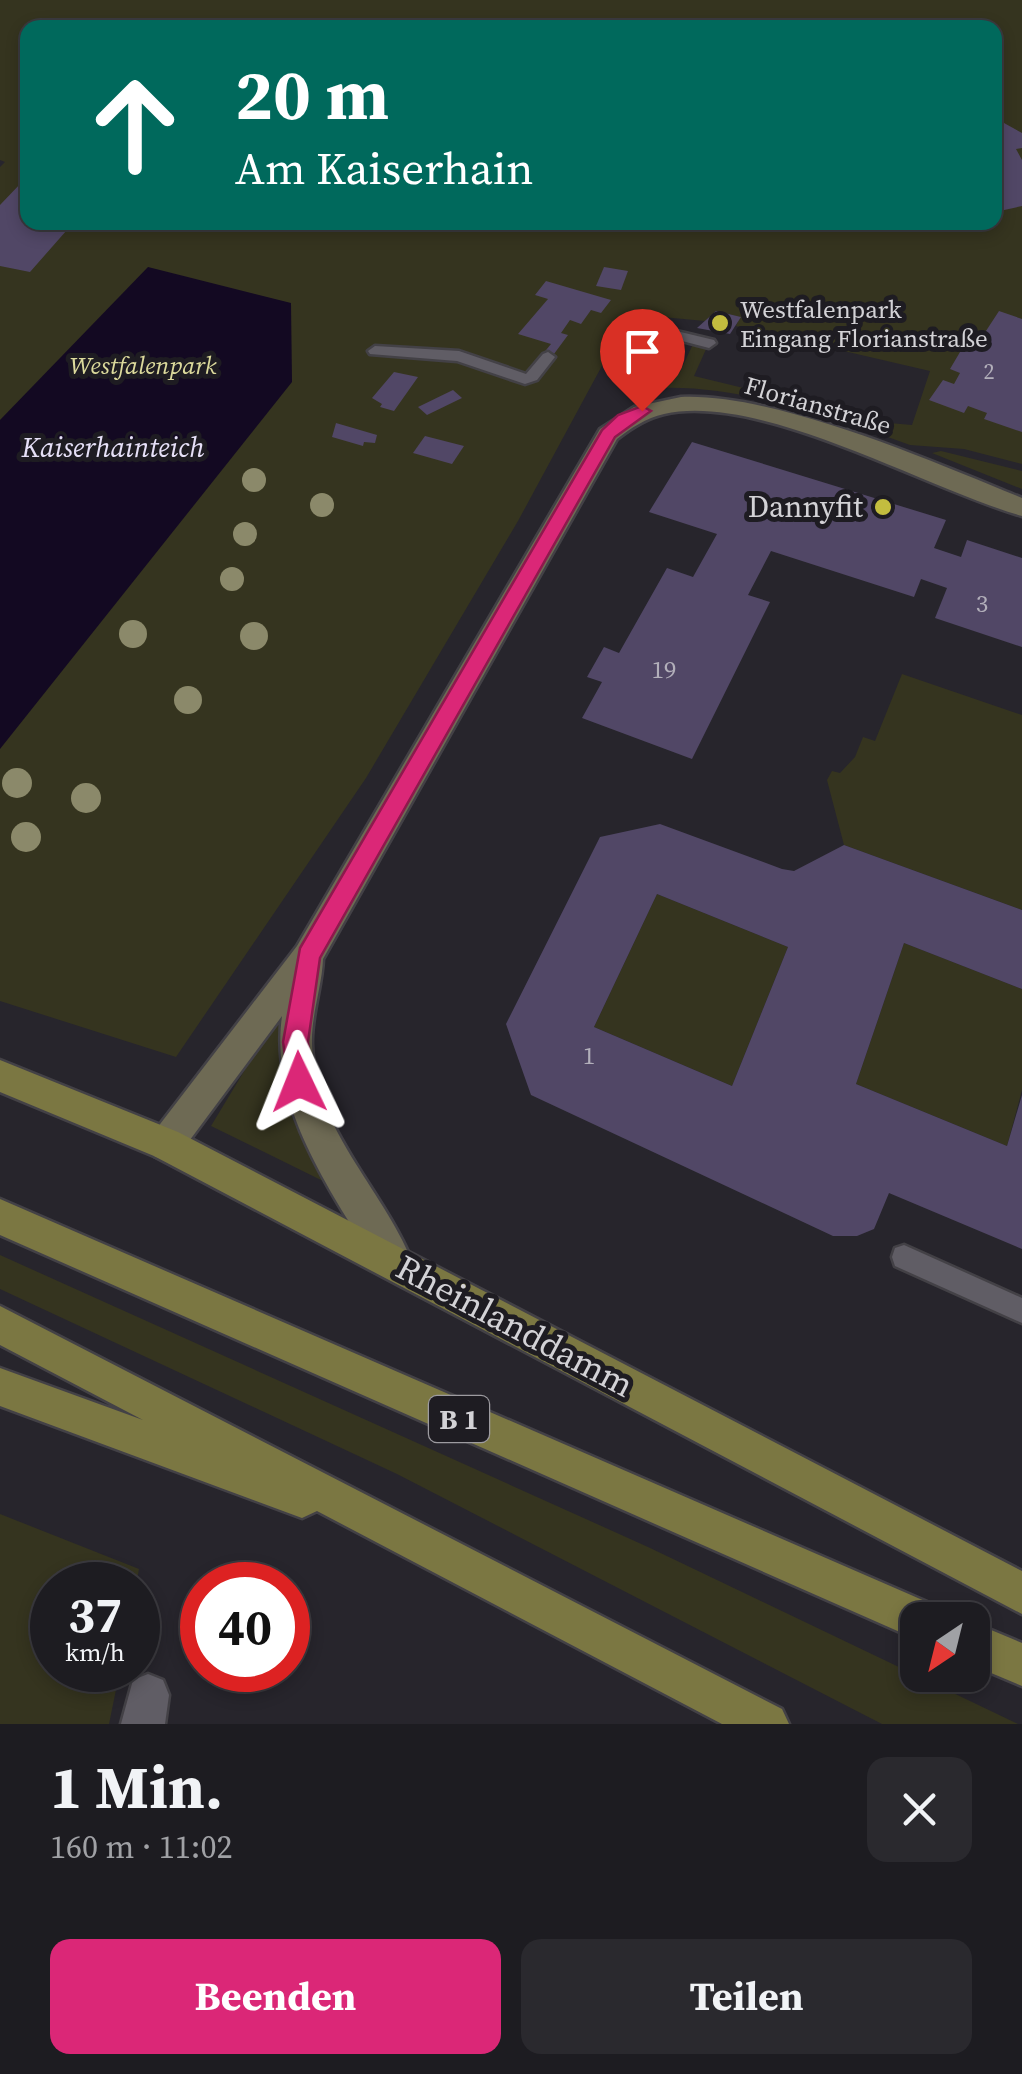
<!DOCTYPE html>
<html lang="de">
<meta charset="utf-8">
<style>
:root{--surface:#1d1c21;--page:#2a292e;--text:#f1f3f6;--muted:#a0a1a5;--line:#3b3a3f;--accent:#db2777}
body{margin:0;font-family:"Source Serif 4",serif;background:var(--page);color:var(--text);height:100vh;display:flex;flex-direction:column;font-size:38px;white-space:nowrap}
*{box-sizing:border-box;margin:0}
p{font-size:32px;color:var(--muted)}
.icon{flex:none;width:55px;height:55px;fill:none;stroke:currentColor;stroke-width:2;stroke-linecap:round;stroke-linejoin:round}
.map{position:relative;height:1724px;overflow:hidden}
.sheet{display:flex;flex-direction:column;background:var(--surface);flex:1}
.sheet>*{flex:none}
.banner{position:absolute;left:20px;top:20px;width:982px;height:210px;border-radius:20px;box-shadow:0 5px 15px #0003,0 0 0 2px var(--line);background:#00695c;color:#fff;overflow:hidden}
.needle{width:65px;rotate:215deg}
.controls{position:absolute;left:900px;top:1602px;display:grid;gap:20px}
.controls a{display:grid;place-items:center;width:90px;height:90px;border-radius:20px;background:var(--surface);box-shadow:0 5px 15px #0003,0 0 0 2px var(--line);font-size:50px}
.speed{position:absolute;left:30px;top:1562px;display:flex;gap:20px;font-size:50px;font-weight:700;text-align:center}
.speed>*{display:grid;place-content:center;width:130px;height:130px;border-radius:50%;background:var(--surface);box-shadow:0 5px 15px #0003,0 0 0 2px var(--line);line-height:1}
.speed small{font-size:25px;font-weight:400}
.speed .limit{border:15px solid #d22;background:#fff;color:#111}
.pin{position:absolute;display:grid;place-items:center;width:85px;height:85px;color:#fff;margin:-102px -42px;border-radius:50% 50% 50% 0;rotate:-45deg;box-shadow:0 0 10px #0007}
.pin .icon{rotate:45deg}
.me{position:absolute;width:110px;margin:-55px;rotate:358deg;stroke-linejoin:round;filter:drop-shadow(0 0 8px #0008)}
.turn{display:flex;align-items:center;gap:35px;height:210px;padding:0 50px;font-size:45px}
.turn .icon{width:130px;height:130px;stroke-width:2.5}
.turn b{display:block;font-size:70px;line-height:85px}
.round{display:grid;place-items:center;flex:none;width:105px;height:105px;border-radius:20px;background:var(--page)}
.head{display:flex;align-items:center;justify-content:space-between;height:170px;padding:0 50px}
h1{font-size:60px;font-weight:700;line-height:75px}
.action{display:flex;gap:20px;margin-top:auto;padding:20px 50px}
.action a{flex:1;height:115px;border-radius:20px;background:var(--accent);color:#fff;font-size:40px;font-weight:700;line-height:115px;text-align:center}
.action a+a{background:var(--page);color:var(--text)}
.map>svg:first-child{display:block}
.green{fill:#35341f;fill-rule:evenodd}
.water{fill:#130922}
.building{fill:#514766;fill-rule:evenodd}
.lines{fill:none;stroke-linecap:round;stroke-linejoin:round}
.lane-casing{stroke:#434146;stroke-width:5}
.street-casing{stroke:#434146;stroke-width:5}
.secondary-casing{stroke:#434146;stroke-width:5}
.primary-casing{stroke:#434146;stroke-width:5}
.lane{fill:#605d65;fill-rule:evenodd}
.street{fill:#605d65;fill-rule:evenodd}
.secondary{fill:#6e6a54;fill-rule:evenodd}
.primary{fill:#7b7742;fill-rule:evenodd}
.tree{fill:#8b896a}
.route{fill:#db2777;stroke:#8e194d;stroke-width:2.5}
.poi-dot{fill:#c3bd3f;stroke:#1e1c22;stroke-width:4}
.labels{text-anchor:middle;stroke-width:10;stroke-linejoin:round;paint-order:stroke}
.far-number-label{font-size:22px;fill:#b2afba}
.far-poi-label{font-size:25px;fill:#d3d2d6;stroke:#1e1c22;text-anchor:start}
.far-park-label{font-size:25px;font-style:italic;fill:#dcda9c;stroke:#1e1c22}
.far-street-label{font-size:25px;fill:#d3d2d6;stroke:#1e1c22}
.number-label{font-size:25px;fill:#b2afba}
.far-water-label{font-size:28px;font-style:italic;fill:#e6e0f7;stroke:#1e1c22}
.shield{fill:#1e1c22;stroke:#9d9ba0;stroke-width:2.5}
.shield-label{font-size:28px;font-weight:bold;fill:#d3d2d6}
.poi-label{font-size:30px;fill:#d3d2d6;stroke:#1e1c22;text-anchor:end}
.near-street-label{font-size:35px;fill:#d3d2d6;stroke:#1e1c22}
</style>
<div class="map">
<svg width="1022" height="1724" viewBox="0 0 1022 1724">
<rect width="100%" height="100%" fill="#27252c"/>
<g class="green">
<path d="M 0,0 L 1022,0 L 1022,464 L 964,449 L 910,445 L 885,436 L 889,423 L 912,425 L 930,371 L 736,326 L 740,317 L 716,311 L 705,321 L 630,314 L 518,521 L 366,778 L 176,1057 L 0,1001 L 0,167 L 5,162 L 0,160 ZM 28,28 L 995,28 L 995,222 L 28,222 Z"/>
<path d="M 693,344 L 707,347 L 694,376 L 884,422 L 880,435 C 808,411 734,385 658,388 L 661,367 L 680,372 Z"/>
<path d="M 941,451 L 1022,471 L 1022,489 L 932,453 Z"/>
<path d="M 902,674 L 1022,715 L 1022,910 L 844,845 L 827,780 L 832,771 L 840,773 L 855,757 L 863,737 L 875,741 Z"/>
<path d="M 657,894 L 788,947 L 732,1086 L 594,1027 Z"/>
<path d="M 904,943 L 1022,989 L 1022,1090 L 1007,1146 L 856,1084 Z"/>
<path d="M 284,1005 C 282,1043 278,1080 292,1117 C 300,1137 322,1163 323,1181 L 211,1126 Z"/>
<path d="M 0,1255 L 648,1547 L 1018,1724 L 882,1724 L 397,1474 L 0,1289 Z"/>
<path d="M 0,1514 L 139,1569 L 136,1585 L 52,1585 L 52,1670 L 120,1670 L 109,1724 L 0,1724 Z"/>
</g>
<path class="water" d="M 148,267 L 291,303 L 292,382 L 0,749 L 0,420 Z"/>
<g class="building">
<path d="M 995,118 L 1022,133 L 1022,148 L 1016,149 L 1022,160 L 1022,206 L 995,212 Z"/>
<path d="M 22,182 L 28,183 L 28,222 L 74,222 L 30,272 L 0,266 L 0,205 Z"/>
<path d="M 604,267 L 628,271 L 621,290 L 596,286 Z"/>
<path d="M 546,281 L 611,300 L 601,313 L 591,310 L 581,324 L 570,320 L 561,333 L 568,335 L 551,358 L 542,355 L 551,344 L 518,334 L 548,299 L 535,295 Z"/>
<path d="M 716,311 L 741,317 L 730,334 L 697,328 Z"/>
<path d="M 999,311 L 1022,319 L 1022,432 L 984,419 L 987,413 L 968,406 L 964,413 L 929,400 L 943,380 L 954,384 L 960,373 L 950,369 L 973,330 L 984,334 Z"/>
<path d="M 394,372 L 418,377 L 394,411 L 380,407 L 382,404 L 372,398 Z"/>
<path d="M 453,390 L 462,398 L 427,415 L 418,407 Z"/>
<path d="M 336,423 L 377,435 L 375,443 L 364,442 L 363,446 L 332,437 Z"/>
<path d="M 425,436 L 464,446 L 452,464 L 413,453 Z"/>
<path d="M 692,442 L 946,520 L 934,548 L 961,557 L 967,540 L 1022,558 L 1022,647 L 935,618 L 947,588 L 921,579 L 914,597 L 771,551 L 748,595 L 770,602 L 692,759 L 582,718 L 602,682 L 587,677 L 604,647 L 619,653 L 667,568 L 693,577 L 717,534 L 649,512 Z"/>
<path d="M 660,824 L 782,869 L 794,871 L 844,845 L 1022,910 L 1022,989 L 904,943 L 856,1084 L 1007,1146 L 1022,1095 L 1022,1249 L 889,1193 L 874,1229 L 857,1236 L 833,1236 L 531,1095 L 506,1024 L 600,837 ZM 657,894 L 788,947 L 732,1086 L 594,1027 Z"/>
</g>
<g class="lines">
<g class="lane-casing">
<g id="lane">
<path d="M 668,329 L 714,340 L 716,343 L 709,348 L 663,336 L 661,333 Z"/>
<path d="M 375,346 L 459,351 L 526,374 L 543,354 L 548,352 L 555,357 L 537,380 L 525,384 L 457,361 L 370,354 L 368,351 Z"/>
<path d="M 904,1245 L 1022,1298 L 1022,1323 L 895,1266 L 892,1257 L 895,1248 Z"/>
</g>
</g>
<g class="street-casing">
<path id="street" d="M 148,1674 L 163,1680 L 169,1695 L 165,1724 L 121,1724 L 133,1680 Z"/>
</g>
<g class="secondary-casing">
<path id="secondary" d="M 681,397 C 776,393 932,461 1022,498 L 1022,516 C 927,489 760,392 664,414 C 646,418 631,428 617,439 L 323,959 C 322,987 311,1015 312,1044 C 315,1130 381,1186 412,1261 L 407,1274 L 394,1279 L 381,1274 C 335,1196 269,1111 282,1016 L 178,1156 L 166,1161 L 154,1156 L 149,1144 L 154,1132 L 297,946 L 600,429 L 634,407 Z"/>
</g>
<g class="primary-casing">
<g id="primary">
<path d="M 0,1060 L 178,1132 L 1022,1571 L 1022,1614 L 154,1156 L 0,1092 Z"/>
<path d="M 0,1199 L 934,1605 L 940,1620 L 918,1620 L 918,1640 L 0,1235 Z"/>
<path d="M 0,1306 L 782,1709 L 789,1724 L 722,1724 L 317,1511 L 302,1518 L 0,1406 L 0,1368 L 143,1420 L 0,1345 Z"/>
<path d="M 972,1622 L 1022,1643 L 1022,1686 L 972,1665 Z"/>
</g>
</g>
<use href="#lane" class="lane"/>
<use href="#street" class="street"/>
<use href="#secondary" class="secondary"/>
<use href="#primary" class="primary"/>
</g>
<g class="tree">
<circle cx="254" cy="480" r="12"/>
<circle cx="322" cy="505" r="12"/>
<circle cx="245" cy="534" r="12"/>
<circle cx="232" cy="579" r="12"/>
<circle cx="133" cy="634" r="14"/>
<circle cx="254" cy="636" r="14"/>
<circle cx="188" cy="700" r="14"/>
<circle cx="17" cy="783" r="15"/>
<circle cx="86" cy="798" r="15"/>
<circle cx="26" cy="837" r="15"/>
</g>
<path class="route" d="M 642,406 L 651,411 L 615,437 L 320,958 L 308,1042 L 312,1082 L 308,1090 L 299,1094 L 290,1090 L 283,1042 L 300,948 L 602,430 L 618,415 Z"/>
<g class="poi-dot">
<circle cx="720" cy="323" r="10"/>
<circle cx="883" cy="507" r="10"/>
</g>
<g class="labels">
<g class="far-number-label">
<text x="989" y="379">2</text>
</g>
<g class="far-poi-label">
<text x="740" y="318">Westfalenpark<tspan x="740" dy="29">Eingang Florianstraße</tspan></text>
</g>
<g class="far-park-label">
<text x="143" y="374">Westfalenpark</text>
</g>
<g class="far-street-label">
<text transform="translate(818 405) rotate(16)" y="9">Florianstraße</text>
</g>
<g class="number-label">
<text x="982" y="612">3</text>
<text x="664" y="678">19</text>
<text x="589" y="1064">1</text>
</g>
<g class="far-water-label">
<text x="113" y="457">Kaiserhainteich</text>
</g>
<rect class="shield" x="429" y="1396" width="60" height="46" rx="8"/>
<g class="shield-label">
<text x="459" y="1429">B 1</text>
</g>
<g class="poi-label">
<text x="863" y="517">Dannyfit</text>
</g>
<g class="near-street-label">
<text transform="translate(515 1326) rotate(28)" y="12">Rheinlanddamm</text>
</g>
</g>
</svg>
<div class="controls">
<a><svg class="needle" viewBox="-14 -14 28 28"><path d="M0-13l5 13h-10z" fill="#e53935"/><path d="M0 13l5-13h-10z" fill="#a0a1a5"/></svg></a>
</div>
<div class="speed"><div>37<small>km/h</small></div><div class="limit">40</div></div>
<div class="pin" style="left:642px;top:411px;background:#d93025"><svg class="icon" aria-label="arrive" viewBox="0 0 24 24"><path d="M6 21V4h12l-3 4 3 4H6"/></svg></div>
<svg class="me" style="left:299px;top:1082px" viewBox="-20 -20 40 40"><path d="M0-17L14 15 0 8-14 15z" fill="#db2777" stroke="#fff" stroke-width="4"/></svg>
<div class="banner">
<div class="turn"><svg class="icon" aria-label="ahead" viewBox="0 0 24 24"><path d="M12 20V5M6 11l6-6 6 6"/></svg><div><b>20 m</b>Am Kaiserhain</div></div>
</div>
</div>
<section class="sheet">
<div class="head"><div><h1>1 Min.</h1><p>160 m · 11:02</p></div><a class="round"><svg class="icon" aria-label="close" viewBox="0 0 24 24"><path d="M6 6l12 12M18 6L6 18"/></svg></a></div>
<div class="action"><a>Beenden</a><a>Teilen</a></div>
</section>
